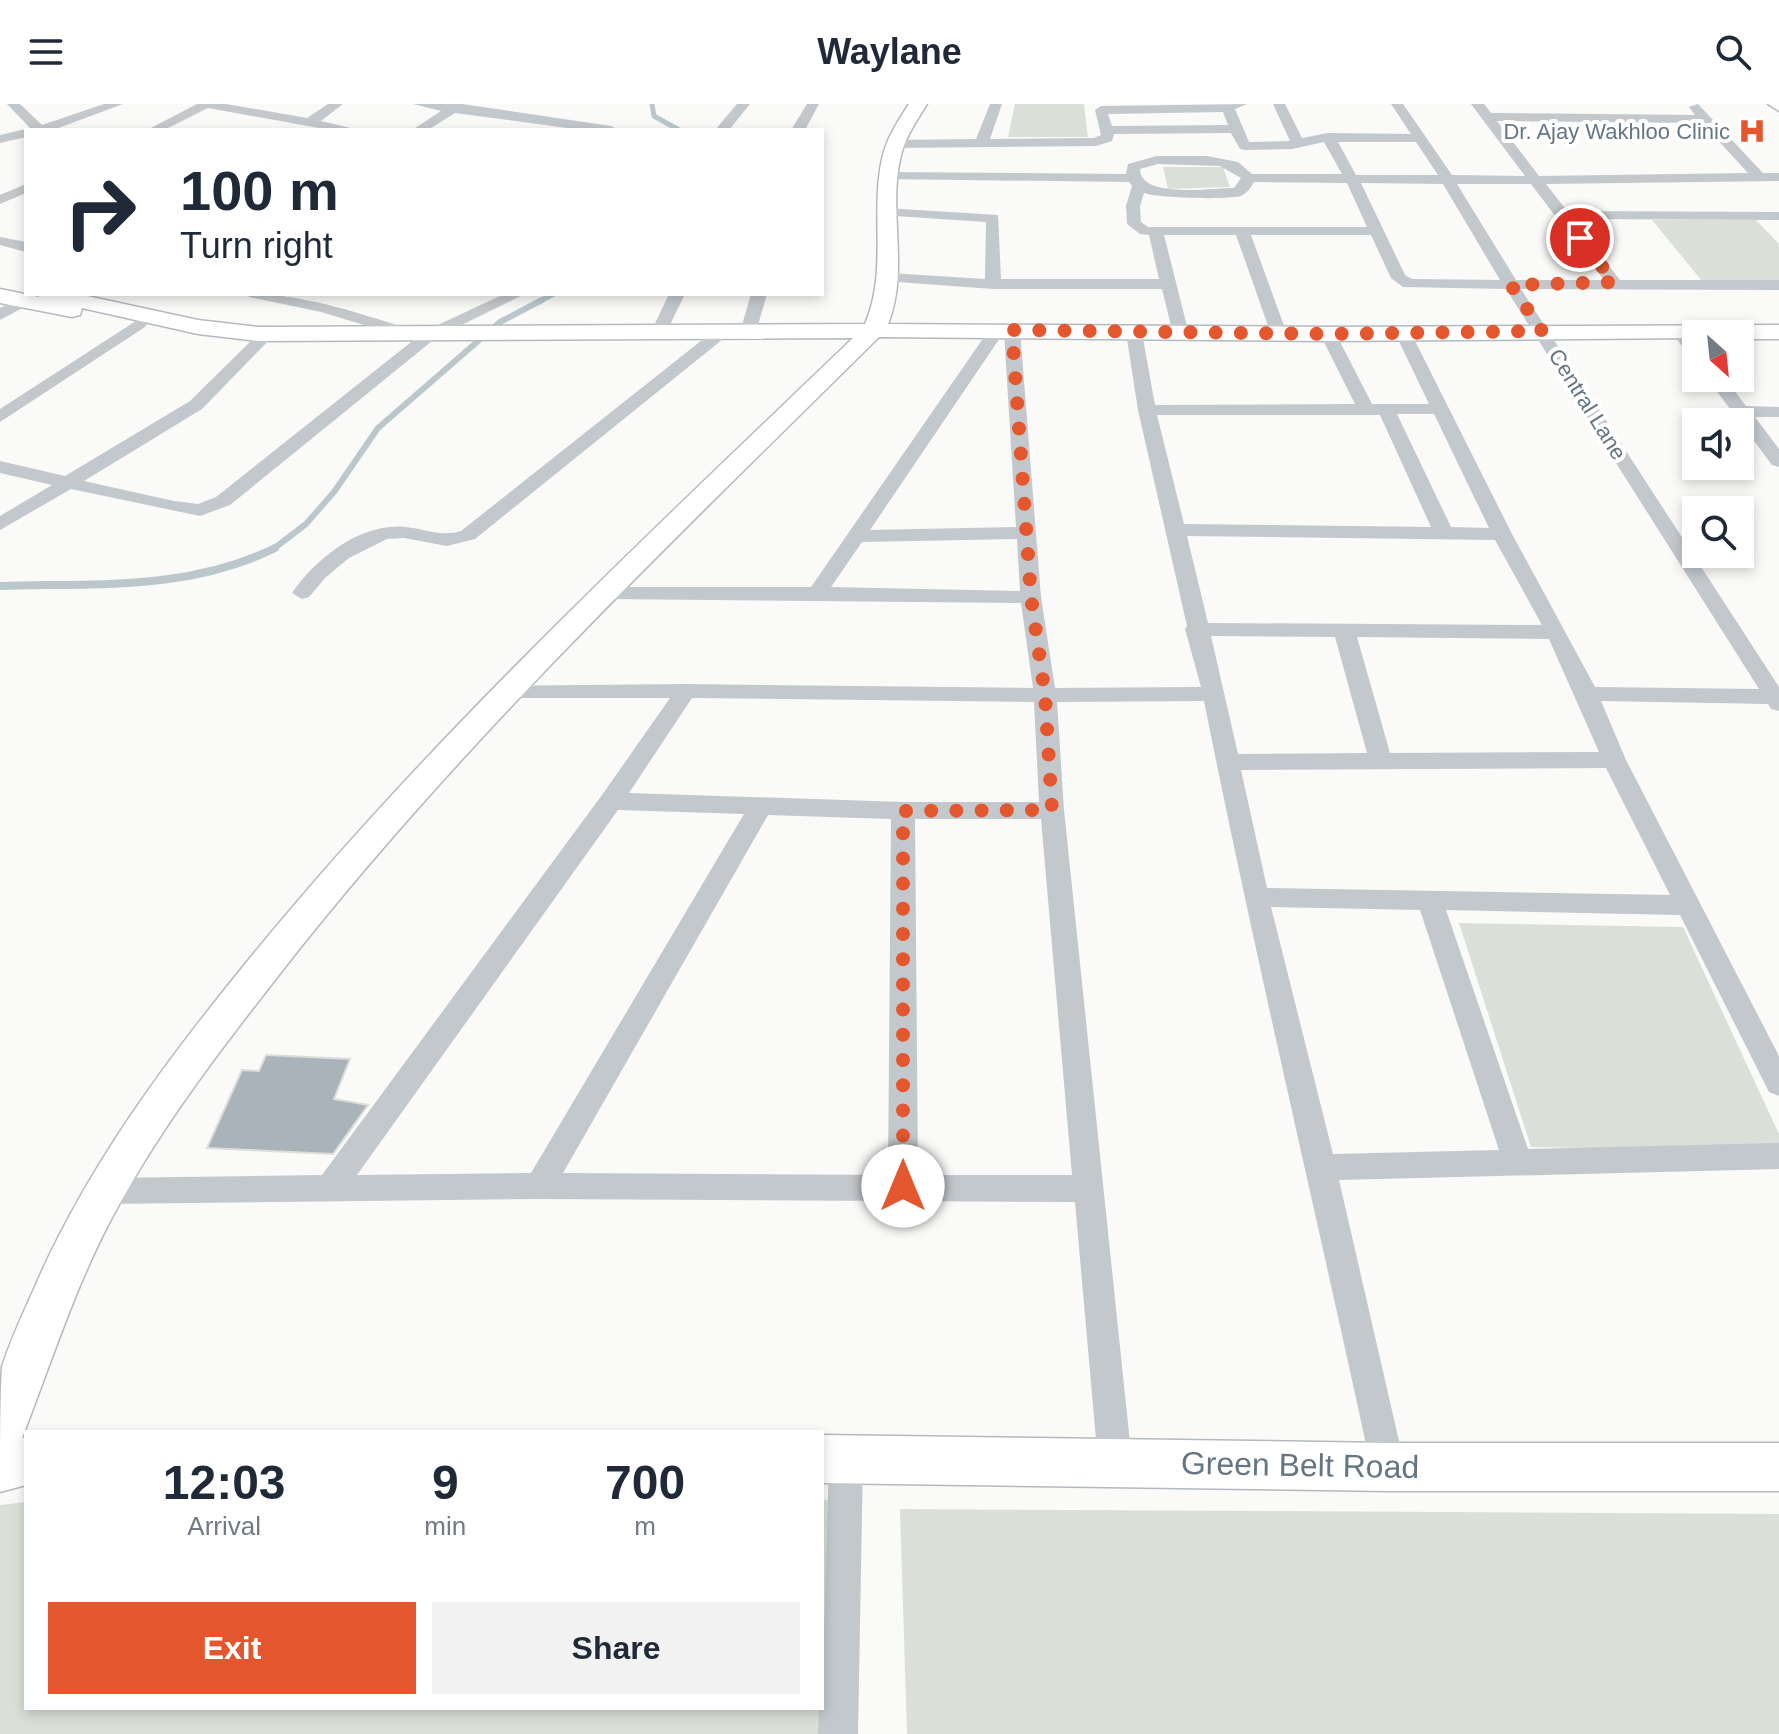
<!DOCTYPE html>
<style>
:root{--surface:#fff;--page:#f2f2f3;--text:#1f2937;--muted:#747a83;--accent:#e4572e}
body{margin:0;font-family:Arial,sans-serif;background:var(--page);color:var(--text);height:100vh;display:flex;flex-direction:column;font-size:30px;white-space:nowrap}
*{box-sizing:border-box;margin:0}
p{font-size:26px;color:var(--muted)}
.icon{flex:none;width:44px;height:44px;fill:none;stroke:currentColor;stroke-width:2;stroke-linecap:round;stroke-linejoin:round}
.map{position:relative;flex:1;overflow:hidden}
.details{position:absolute;left:24px;top:1326px;width:800px;height:280px;display:flex;flex-direction:column;background:var(--surface);border-radius:0px;box-shadow:0 4px 12px #0003}
.details>*{flex:none}
.top-card{position:absolute;left:24px;top:24px;width:800px;height:168px;border-radius:0px;box-shadow:0 4px 12px #0003;background:#fff;color:var(--text);overflow:hidden}
.needle{width:52px;rotate:153deg}
.buttons{position:absolute;left:1682px;top:216px;display:grid;gap:16px}
.buttons a{display:grid;place-items:center;width:72px;height:72px;border-radius:0px;background:var(--surface);box-shadow:0 4px 12px #0003;font-size:40px}
.pin{position:absolute;display:grid;place-items:center;width:68px;height:68px;color:#fff;margin:-34px;border:4px solid #fff;border-radius:50%;box-shadow:0 2px 8px #0007}
.me{position:absolute;width:88px;margin:-44px;rotate:0deg;stroke-linejoin:round;filter:drop-shadow(0 0 6px #0008)}
.turn{display:flex;align-items:center;gap:28px;height:168px;padding:0 24px;font-size:36px}
.turn .icon{width:104px;height:104px;stroke-width:2.5}
.turn b{display:block;font-size:56px;line-height:68px}
.eta{display:flex;justify-content:space-evenly;align-items:center;height:136px;text-align:center}
.eta b{font-size:48px;font-weight:700;line-height:56px}
.action{display:flex;gap:16px;margin-top:auto;padding:16px 24px}
.action a{flex:1;height:92px;border-radius:0px;background:var(--accent);color:#fff;font-size:32px;font-weight:700;line-height:92px;text-align:center}
.action a+a{background:var(--page);color:var(--text)}
header{display:flex;justify-content:space-between;align-items:center;height:104px;padding:0 24px;background:var(--surface);font-size:36px;font-weight:700}
.map>svg:first-child{display:block}
.green{fill:#dadfd7}
.lines{fill:none;stroke-linecap:round;stroke-linejoin:round}
.stream-far2{stroke:#bbc7cb;stroke-width:5}
.stream-far1{stroke:#bbc7cb;stroke-width:6}
.stream{stroke:#bbc7cb;stroke-width:8}
.building{fill:#aab3b9;stroke:#dcdcda;stroke-width:2}
.secondary-casing{stroke:#b3babf;stroke-width:3}
.street{fill:#c3c8cc;fill-rule:evenodd}
.secondary{fill:#fff;fill-rule:evenodd}
.route{stroke:#e4572e;stroke-width:14;stroke-dasharray:0 25.2}
.labels{text-anchor:middle;stroke-width:8;stroke-linejoin:round;paint-order:stroke}
.far-poi-label{font-size:22px;fill:#657683;stroke:#fff;text-anchor:end}
.far-street-label{font-size:22px;fill:#657683;stroke:#fff}
.near-street-label{font-size:32px;fill:#657683;stroke:#fff}
</style>
<header><svg class="icon" aria-label="menu" viewBox="0 0 24 24"><path d="M4 6h16M4 12h16M4 18h16"/></svg>Waylane<svg class="icon" aria-label="search" viewBox="0 0 24 24"><circle cx="10" cy="10" r="6"/><path d="M15 15l6 6"/></svg></header>
<div class="map">
<svg width="1779" height="1630" viewBox="0 0 1779 1630">
<rect width="100%" height="100%" fill="#fafaf8"/>
<g class="green">
<path d="M 1015,0 L 1084,0 L 1088,33 L 1008,33 Z"/>
<path d="M 1163,63 L 1223,63 L 1230,83 L 1168,85 Z"/>
<path d="M 1652,116 L 1756,116 L 1779,140 L 1779,177 L 1702,177 Z"/>
<path d="M 1459,819 L 1683,823 L 1779,1030 L 1779,1047 L 1531,1043 Z"/>
<path d="M 822,1396 L 833,1396 L 822,1630 L 0,1630 L 0,1401 L 26,1398 L 26,1604 L 822,1604 Z"/>
<path d="M 900,1405 L 1779,1410 L 1779,1630 L 907,1630 Z"/>
</g>
<g class="lines">
<g class="stream-far2">
<path d="M 652,0 L 654,12 L 679,26"/>
<path d="M 538,198 L 554,190"/>
</g>
<path class="stream-far1" d="M 272,446 L 306,420 L 334,388 L 378,324 L 500,218 L 542,196"/>
<path class="stream" d="M 0,482 C 94,479 189,487 275,444"/>
</g>
<path class="building" d="M 266,951 L 350,955 L 334,995 L 368,1001 L 333,1050 L 207,1044 L 242,966 L 259,967 Z"/>
<g class="lines">
<g class="secondary-casing">
<g id="secondary">
<path d="M 909,0 L 927,0 C 917,16 906,32 901,51 C 887,107 910,165 888,220 L 1328,223 L 1779,221 L 1779,235 L 1740,235 L 1740,230 L 1696,230 L 1696,234 L 1328,237 L 879,233 C 673,437 461,638 282,867 C 224,941 166,1016 120,1099 C 78,1173 53,1254 22,1334 L 26,1333 L 26,1381 L 0,1388 C 0,1359 0,1287 2,1263 C 10,1237 22,1212 33,1187 C 86,1064 165,958 250,854 C 433,630 645,434 853,234 L 258,237 L 198,230 L 82,204 L 80,211 L 72,213 L 0,199 L 0,185 L 39,193 L 37,190 L 78,190 L 198,216 L 258,223 L 865,220 C 888,167 870,110 882,55 C 886,35 898,17 909,0 Z"/>
<path d="M 1768,0 L 1779,0 L 1779,7 Z"/>
<path d="M 822,1331 L 1388,1339 L 1779,1339 L 1779,1387 L 1388,1387 L 822,1379 Z"/>
</g>
</g>
<g class="street">
<path d="M 7,0 L 20,0 L 42,21 L 104,0 L 123,0 L 53,26 L 32,26 Z"/>
<path d="M 197,0 L 226,0 L 307,14 L 328,0 L 343,0 L 321,17 L 359,26 L 330,26 L 208,4 L 164,26 L 147,26 Z"/>
<path d="M 413,0 L 462,0 L 611,22 L 618,26 L 582,26 L 455,9 L 428,26 L 412,26 L 441,7 Z"/>
<path d="M 737,0 L 750,0 L 729,26 L 715,26 Z"/>
<path d="M 807,0 L 819,0 L 805,26 L 791,26 Z"/>
<path d="M 990,0 L 1002,0 L 990,35 L 1094,34 L 1101,31 L 1095,6 L 1101,2 L 1247,0 L 1235,5 L 1249,38 L 1290,37 L 1273,0 L 1285,0 L 1302,34 L 1328,29 L 1411,30 L 1391,0 L 1403,0 L 1452,71 L 1525,72 L 1471,0 L 1484,0 L 1491,9 L 1695,11 L 1689,3 L 1698,0 L 1763,69 L 1779,69 L 1779,77 L 1546,80 L 1567,107 L 1779,108 L 1779,116 L 1573,115 L 1620,176 L 1779,176 L 1779,186 L 1521,185 L 1779,583 L 1779,607 L 1771,605 L 1768,600 L 1601,597 L 1626,656 L 1779,952 L 1779,992 L 1769,988 L 1680,811 L 1446,806 L 1528,1045 L 1779,1039 L 1779,1065 L 1339,1076 L 1405,1363 L 1400,1375 L 1388,1380 L 1376,1375 L 1371,1363 C 1316,1108 1255,853 1204,597 L 1057,598 L 1064,706 L 1132,1358 L 1127,1370 L 1115,1375 L 1103,1370 L 1098,1358 L 1075,1098 L 539,1095 L 104,1100 L 93,1097 L 89,1087 L 93,1077 L 104,1074 L 322,1071 L 602,691 L 670,594 L 504,594 L 496,592 L 493,587 L 496,582 L 686,580 L 1033,584 L 1021,499 L 605,495 L 595,489 L 605,483 L 811,483 L 991,223 L 997,221 L 1004,225 L 1012,221 L 1020,226 L 1041,493 L 1055,584 L 1201,583 L 1185,525 L 1187,522 L 1138,306 L 1126,229 L 1128,226 L 1134,224 L 1142,229 L 1155,301 L 1355,300 L 1320,230 L 1328,225 L 1336,230 L 1372,300 L 1429,300 L 1395,229 L 1403,224 L 1411,229 L 1512,430 L 1595,583 L 1759,585 L 1506,185 L 1403,183 L 1391,174 L 1371,131 L 1251,131 L 1287,230 L 1279,235 L 1271,230 L 1236,131 L 1164,131 L 1189,230 L 1181,235 L 1173,230 L 1162,185 L 993,185 L 884,177 L 881,174 L 889,169 L 985,175 L 986,118 L 880,111 L 878,108 L 885,104 L 998,111 L 1001,175 L 1159,175 L 1149,131 L 1140,130 L 1127,120 L 1126,102 L 1132,82 L 1129,78 L 883,75 L 881,72 L 888,68 L 1126,70 L 1128,60 L 1157,52 L 1207,52 L 1238,58 L 1252,70 L 1342,70 L 1324,38 L 1292,45 L 1245,46 L 1240,45 L 1231,29 L 1114,30 L 1112,37 L 1096,42 L 895,44 L 888,40 L 895,36 L 976,35 ZM 1223,8 L 1228,21 L 1112,22 L 1108,10 ZM 1497,17 L 1702,19 L 1748,69 L 1539,72 ZM 1338,38 L 1416,38 L 1438,71 L 1356,71 ZM 1158,60 L 1220,62 L 1241,74 L 1234,84 C 1212,84 1140,95 1140,65 ZM 1254,78 L 1347,79 L 1367,123 L 1148,123 L 1141,118 L 1140,102 L 1144,89 C 1158,94 1227,96 1241,92 C 1247,89 1251,84 1254,78 ZM 1361,79 L 1443,80 L 1500,176 L 1412,175 L 1405,171 ZM 1457,80 L 1531,80 L 1604,176 L 1516,176 ZM 1004,228 L 1016,423 L 870,426 ZM 1397,310 L 1434,310 L 1489,424 L 1451,423 ZM 1157,311 L 1380,311 L 1431,423 L 1184,420 ZM 1187,432 L 1495,436 L 1542,521 L 1208,519 ZM 1017,435 L 1020,487 L 831,483 L 862,438 ZM 1211,532 L 1335,533 L 1367,649 L 1238,650 ZM 1357,533 L 1549,535 L 1599,648 L 1390,649 ZM 692,594 L 1034,598 L 1039,698 L 903,698 L 629,689 ZM 1606,664 L 1670,791 L 1267,784 L 1241,666 ZM 618,706 L 744,710 L 531,1069 L 357,1071 ZM 768,711 L 891,715 L 888,1071 L 563,1069 ZM 915,715 L 1041,715 L 1072,1071 L 918,1071 ZM 1271,803 L 1420,806 L 1499,1046 L 1333,1050 Z"/>
<path d="M 26,25 L 30,26 L 26,26 L 26,33 L 0,39 L 0,31 Z"/>
<path d="M 26,80 L 26,89 L 0,100 L 0,91 Z"/>
<path d="M 0,133 L 26,138 L 26,148 L 0,141 Z"/>
<path d="M 247,190 C 306,190 360,210 416,227 L 418,230 L 410,235 L 321,208 L 249,193 Z"/>
<path d="M 504,190 L 525,190 L 437,233 L 230,401 L 200,412 L 71,385 L 0,426 L 0,412 L 52,381 L 0,369 L 0,357 L 65,372 L 190,297 L 261,227 L 267,225 L 275,230 L 202,305 L 84,377 L 174,397 L 198,400 L 216,393 L 425,227 Z"/>
<path d="M 669,190 L 685,190 L 665,231 L 653,231 L 651,228 Z"/>
<path d="M 751,190 L 767,190 L 756,228 L 748,233 L 740,228 Z"/>
<path d="M 24,192 L 30,194 L 30,200 L 0,216 L 0,204 Z"/>
<path d="M 139,215 L 147,220 L 145,223 L 0,318 L 0,305 Z"/>
<path d="M 1679,222 C 1694,226 1696,241 1696,254 L 1690,253 L 1671,227 Z"/>
<path d="M 722,223 L 730,228 L 728,231 L 475,435 L 447,442 L 404,434 L 387,435 L 349,454 L 325,474 L 309,493 L 302,495 L 292,489 C 315,455 361,418 406,423 C 425,425 441,433 461,427 L 716,225 Z"/>
<path d="M 1707,274 L 1725,274 L 1746,302 L 1779,303 L 1779,313 L 1755,313 L 1779,345 L 1779,363 L 1772,361 Z"/>
<path d="M 846,1339 L 858,1344 L 863,1356 L 858,1630 L 818,1630 L 819,1604 L 822,1604 L 829,1356 L 834,1344 Z"/>
</g>
<use href="#secondary" class="secondary"/>
</g>
<g class="lines">
<path class="route" d="M 903,1082 L 903,707 L 1052,706 L 1045,591 L 1031,493 L 1012,226 L 1328,230 L 1542,227 L 1511,181 L 1614,178 L 1580,134"/>
</g>
<defs>
<g id="hospital-bare" transform="scale(2.16)"><path d="M-5-5h3v3.5h4V-5h3V5h-3V1.5h-4V5h-3Z" fill="#e4572e" stroke="#fff" stroke-width="2.5" paint-order="stroke"/></g>
</defs>
<g fill-rule="evenodd">
<use href="#hospital-bare" x="1752" y="27"/>
</g>
<g class="labels">
<g class="far-poi-label">
<text x="1730" y="35">Dr. Ajay Wakhloo Clinic</text>
</g>
<g class="far-street-label">
<text transform="translate(1588 300) rotate(58)" y="8">Central Lane</text>
</g>
<g class="near-street-label">
<text transform="translate(1300 1361) rotate(1)" y="11">Green Belt Road</text>
</g>
</g>
</svg>
<div class="buttons">
<a><svg class="needle" viewBox="-14 -14 28 28"><path d="M0-13l5 13h-10z" fill="#e53935"/><path d="M0 13l5-13h-10z" fill="#747a83"/></svg></a>
<a><svg class="icon" aria-label="sound" viewBox="0 0 24 24"><path d="M4 9h4l5-4v14l-5-4H4zM17 9q2 3 0 6"/></svg></a>
<a><svg class="icon" aria-label="search" viewBox="0 0 24 24"><circle cx="10" cy="10" r="6"/><path d="M15 15l6 6"/></svg></a>
</div>
<div class="pin" style="left:1580px;top:134px;background:#d93025"><svg class="icon" aria-label="arrive" viewBox="0 0 24 24"><path d="M6 21V4h12l-3 4 3 4H6"/></svg></div>
<svg class="me" style="left:903px;top:1082px" viewBox="-20 -20 40 40"><circle r="19" fill="#fff"/><path d="M0-13L10 11 0 6-10 11z" fill="#e4572e"/></svg>
<div class="top-card">
<div class="turn"><svg class="icon" aria-label="right" viewBox="0 0 24 24"><path d="M7 20v-9h11M14 6l5 5-5 5"/></svg><div><b>100 m</b>Turn right</div></div>
</div>
<section class="details">
<div class="eta">
<div><b>12:03</b><p>Arrival</p></div>
<div><b>9</b><p>min</p></div>
<div><b>700</b><p>m</p></div>
</div>
<div class="action"><a>Exit</a><a>Share</a></div>
</section>
</div>
